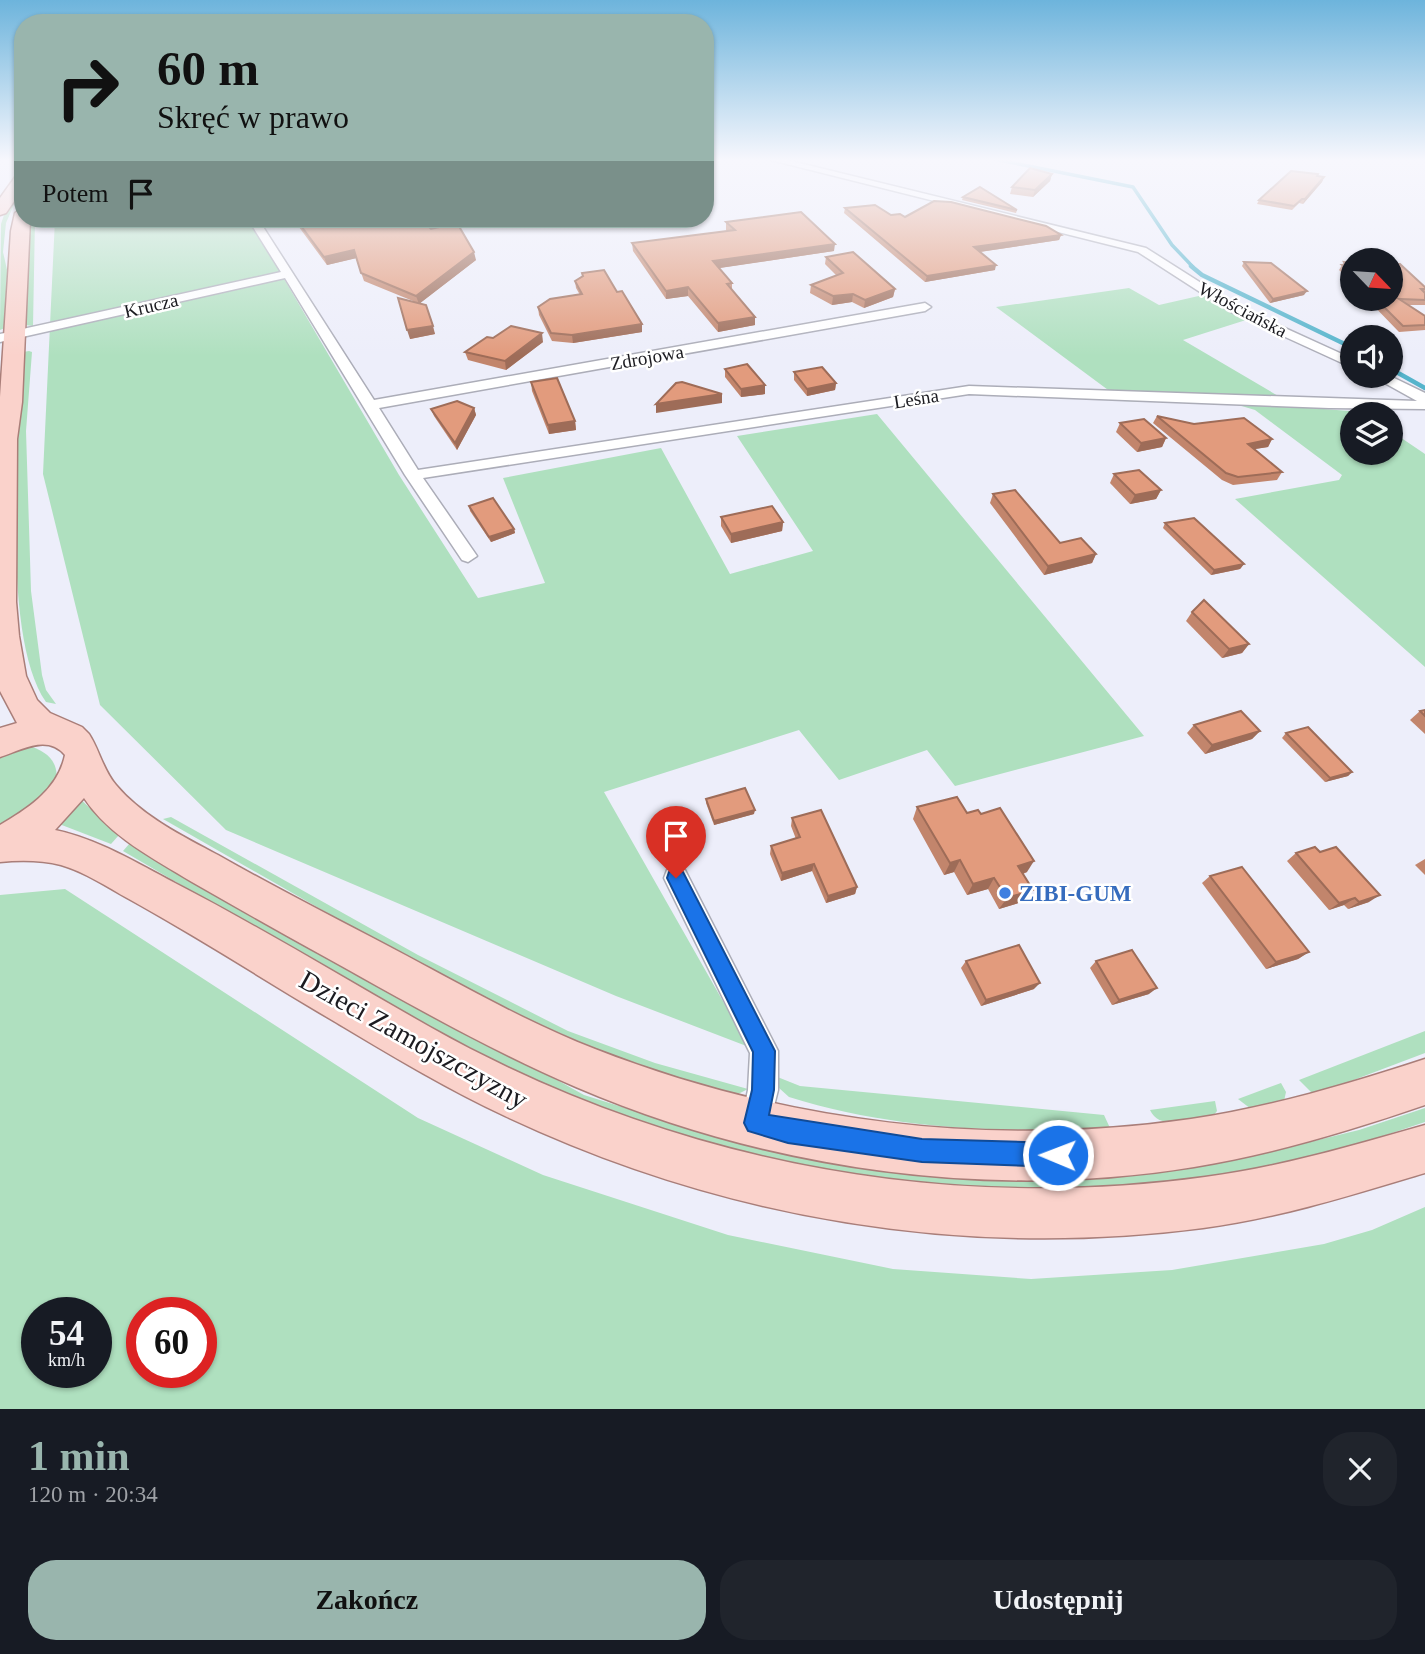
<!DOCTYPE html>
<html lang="pl">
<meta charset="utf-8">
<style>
:root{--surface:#171b24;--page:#20242c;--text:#f1f3f6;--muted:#9ea1a6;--accent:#99b5ad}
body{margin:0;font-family:Georgia,serif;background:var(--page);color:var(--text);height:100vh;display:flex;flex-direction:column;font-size:26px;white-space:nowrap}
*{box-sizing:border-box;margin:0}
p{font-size:23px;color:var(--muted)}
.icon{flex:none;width:38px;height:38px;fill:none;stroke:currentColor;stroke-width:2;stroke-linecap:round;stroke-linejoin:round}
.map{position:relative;height:1409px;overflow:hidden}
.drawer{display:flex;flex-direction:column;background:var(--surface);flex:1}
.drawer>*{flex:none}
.guide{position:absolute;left:14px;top:14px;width:700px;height:214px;border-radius:28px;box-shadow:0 2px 5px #0004;background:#99b5ad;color:#111;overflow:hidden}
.needle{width:46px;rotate:115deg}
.tools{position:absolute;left:1340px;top:248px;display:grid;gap:14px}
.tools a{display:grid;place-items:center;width:63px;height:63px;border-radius:50%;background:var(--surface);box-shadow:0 2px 5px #0004;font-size:35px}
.speed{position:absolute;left:21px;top:1297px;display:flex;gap:14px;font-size:35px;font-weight:700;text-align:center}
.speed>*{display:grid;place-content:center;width:91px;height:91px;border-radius:50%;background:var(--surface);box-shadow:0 2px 5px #0004;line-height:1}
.speed small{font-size:18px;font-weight:400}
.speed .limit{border:10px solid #d22;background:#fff;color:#111}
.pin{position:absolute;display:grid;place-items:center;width:60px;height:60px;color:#fff;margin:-72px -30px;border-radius:50% 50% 50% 0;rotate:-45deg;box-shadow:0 0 7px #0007}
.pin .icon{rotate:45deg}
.me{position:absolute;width:77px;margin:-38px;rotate:271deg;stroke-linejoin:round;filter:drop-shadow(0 0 5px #0008)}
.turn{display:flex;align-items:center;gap:24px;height:147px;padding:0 28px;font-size:32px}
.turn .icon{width:91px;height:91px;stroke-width:2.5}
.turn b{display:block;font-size:49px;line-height:60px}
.then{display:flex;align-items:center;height:66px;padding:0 28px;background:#0003;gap:14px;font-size:26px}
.round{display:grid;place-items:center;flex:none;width:74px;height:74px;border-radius:28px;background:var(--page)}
.head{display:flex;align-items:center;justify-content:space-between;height:119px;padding:0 28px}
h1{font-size:42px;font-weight:600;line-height:52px;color:var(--accent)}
.button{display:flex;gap:14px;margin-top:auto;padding:14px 28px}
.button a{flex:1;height:80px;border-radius:28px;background:var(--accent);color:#111;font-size:28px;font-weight:600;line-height:80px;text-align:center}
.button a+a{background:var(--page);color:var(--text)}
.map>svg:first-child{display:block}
.green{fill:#afe0bf;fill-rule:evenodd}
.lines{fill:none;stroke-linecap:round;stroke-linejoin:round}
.stream-far1{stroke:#55b4cb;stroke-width:3.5}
.stream{stroke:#55b4cb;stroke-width:4.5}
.minor-casing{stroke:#acadb8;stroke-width:3}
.primary-casing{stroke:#a97e79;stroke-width:3}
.minor{fill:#fff;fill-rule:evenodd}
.primary{fill:#fad2cb;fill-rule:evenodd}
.wall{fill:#c2856c}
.shaded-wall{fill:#9e6c58}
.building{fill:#e29b7d;stroke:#9e6c58;stroke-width:2}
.route{fill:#1a73e8;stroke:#114b97;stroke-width:2}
.shop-dot{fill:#3f7fe0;stroke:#fff;stroke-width:2.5}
.labels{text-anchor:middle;stroke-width:5;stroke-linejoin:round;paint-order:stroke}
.far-street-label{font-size:19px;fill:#1b1b20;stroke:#fff}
.shop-label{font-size:23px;font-weight:bold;fill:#366cbe;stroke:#fff;text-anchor:start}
.near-street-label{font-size:28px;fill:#1b1b20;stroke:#fff}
</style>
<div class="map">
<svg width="1425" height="1409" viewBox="0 0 1425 1409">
<rect width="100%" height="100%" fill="#edeefa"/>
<g class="green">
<path d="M 18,195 L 6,223 L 3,252 L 8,274 L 5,328 L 0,330 L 1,224 L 5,212 Z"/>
<path d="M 28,219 L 35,219 L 33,326 L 25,325 Z"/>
<path d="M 55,219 L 249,219 L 399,475 L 478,598 L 545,583 L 503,478 L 661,448 L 730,574 L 813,551 L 737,436 L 877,414 L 1144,736 L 955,786 L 927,750 L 839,780 L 799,730 L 604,792 L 749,1047 L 616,996 L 226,830 L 100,705 L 43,474 Z"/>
<path d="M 1129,288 L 1159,305 L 1203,295 L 1246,320 L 1183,340 L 1297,407 L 1363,412 L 1367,415 L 1353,415 L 1353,453 L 1391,453 L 1391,431 L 1425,454 L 1425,667 L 1235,499 L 1339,480 L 1342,475 L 1255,410 L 1235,404 L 1123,401 L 996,307 Z"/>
<path d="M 29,351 L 32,352 L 26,431 L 31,591 L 42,675 L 46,690 L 56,704 L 46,702 C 0,636 19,436 23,352 Z"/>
<path d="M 27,745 C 49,752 61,763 55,787 L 0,828 L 0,752 Z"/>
<path d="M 78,797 L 119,835 L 111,844 L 54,822 Z"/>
<path d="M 171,817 L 418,955 L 568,1031 L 655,1063 L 748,1089 L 738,1094 L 724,1092 L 621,1060 L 530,1020 L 415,963 L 163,819 Z"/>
<path d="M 130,843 L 584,1095 L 727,1140 L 801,1156 L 939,1175 L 1049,1180 L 1126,1176 L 1253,1156 L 1359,1130 L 1425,1108 L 1425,1122 L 1368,1141 L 1255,1170 L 1136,1188 L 1014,1191 L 889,1184 L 753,1160 L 555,1092 L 373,997 L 123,851 Z"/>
<path d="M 65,889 L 418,1118 L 543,1175 L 728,1235 L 893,1269 L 1031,1279 L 1172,1270 L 1324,1244 L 1372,1230 L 1425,1207 L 1425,1409 L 0,1409 L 0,895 ZM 37,1312 L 96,1312 L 96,1372 L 37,1372 ZM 142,1312 L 201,1312 L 201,1372 L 142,1372 Z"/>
<path d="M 1425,1031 L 1425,1053 L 1314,1095 L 1299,1080 Z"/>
<path d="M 775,1076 L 800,1086 L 1104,1115 L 1110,1128 C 1001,1133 895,1130 789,1097 L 779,1088 Z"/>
<path d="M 1281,1083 L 1286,1092 L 1284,1101 L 1251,1109 L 1238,1099 Z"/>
<path d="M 1215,1101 L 1217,1111 L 1213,1116 C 1193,1119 1160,1132 1150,1110 Z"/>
</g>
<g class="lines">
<path class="stream-far1" d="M 994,159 L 1133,187 L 1172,245 L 1193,267"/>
<g class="stream">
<path d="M 1191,266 L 1202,275 L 1353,348"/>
<path d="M 1391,369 L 1425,388"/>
</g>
<g class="minor-casing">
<g id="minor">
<path d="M 767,159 L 783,159 L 1146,248 L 1239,307 L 1353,359 L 1353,368 L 1231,312 L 1138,252 Z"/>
<path d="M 248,219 L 258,219 L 374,400 L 925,303 L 931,307 L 925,311 L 379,408 L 418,470 L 969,386 L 1417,401 L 1372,376 L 1390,376 L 1425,393 L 1425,409 L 1329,408 L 969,394 L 423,478 L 477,556 L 468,562 L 462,560 L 405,475 L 285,278 L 0,342 L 0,334 L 281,272 Z"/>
<path d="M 676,867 L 685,870 L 778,1051 L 778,1090 L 767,1134 L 756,1138 L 745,1134 L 741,1123 L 748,1090 L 750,1053 L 664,878 L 667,870 Z"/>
</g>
</g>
<g class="primary-casing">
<g id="primary">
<path d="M 23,172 L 23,188 L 6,213 L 0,215 L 0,198 L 18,173 Z"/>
<path d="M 23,208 L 23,219 L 30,219 L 22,402 L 17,439 L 16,602 L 19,636 L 26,676 L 37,700 L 50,713 L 82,727 L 89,734 C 99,749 103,770 116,785 C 142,816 182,836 218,855 C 269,884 321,911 373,938 C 446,976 518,1019 595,1049 C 784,1123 991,1148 1191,1119 C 1271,1107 1349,1084 1425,1059 L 1425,1105 C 1349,1131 1273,1154 1194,1167 C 987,1201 768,1169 576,1087 C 487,1049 403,1000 318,953 C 276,930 234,906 192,882 C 154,859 109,836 84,798 L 55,830 C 98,839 137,863 175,883 C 262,928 345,979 430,1027 C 664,1159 937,1214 1205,1177 C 1280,1167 1352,1146 1425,1125 L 1425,1173 C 1352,1195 1279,1218 1203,1228 C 964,1259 723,1219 505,1116 C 445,1088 389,1054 332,1020 C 264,980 198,937 129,899 C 107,887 85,872 61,865 C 41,860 20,860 0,862 L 0,825 C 29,808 58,789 65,755 C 47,734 22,750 0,757 L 0,728 L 17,723 L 0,691 L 0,397 L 11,231 L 15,213 Z"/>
</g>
</g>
<use href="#minor" class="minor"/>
<use href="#primary" class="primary"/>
</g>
<g class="wall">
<path d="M 1052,174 L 1050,181 L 1033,197 L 1010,194 L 1012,187 Z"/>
<path d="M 1318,176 L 1324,177 L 1322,182 L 1303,204 L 1299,203 L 1292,210 L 1257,204 L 1259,200 Z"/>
<path d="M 963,197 L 1017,210 L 1016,213 L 962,200 Z"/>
<path d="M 845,208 L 905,217 L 1061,235 L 1059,240 L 980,252 L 995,270 L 925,282 L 844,213 Z"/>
<path d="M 293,219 L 421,219 L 431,229 L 476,260 L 420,303 L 435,334 L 410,339 L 413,301 L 364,281 L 356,258 L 327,265 Z"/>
<path d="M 726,222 L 834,251 L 719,268 L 732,283 L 732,290 L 755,317 L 755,325 L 718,332 L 688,296 L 666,299 L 633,251 L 632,243 L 728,231 L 726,230 Z"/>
<path d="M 826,257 L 895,289 L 893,297 L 864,308 L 852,302 L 832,305 L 810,293 L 811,285 L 837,276 L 825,264 Z"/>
<path d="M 1244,262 L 1304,295 L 1270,303 L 1242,266 Z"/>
<path d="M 1344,262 L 1353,263 L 1353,284 L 1339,270 Z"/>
<path d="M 582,273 L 617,292 L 642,324 L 642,332 L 573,343 L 552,341 L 539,315 L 538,307 L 580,295 L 576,288 L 575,281 L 582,276 Z"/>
<path d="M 1425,287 L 1425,305 L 1408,305 L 1425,316 L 1425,330 L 1399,332 L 1367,299 L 1391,299 Z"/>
<path d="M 493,338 L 543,342 L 506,370 L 468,360 L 465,352 Z"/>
<path d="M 725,369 L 765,394 L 741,397 L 725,377 Z"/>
<path d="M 794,372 L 836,383 L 835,390 L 807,396 L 794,380 Z"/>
<path d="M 531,382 L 575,421 L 576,430 L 549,434 L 532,391 Z"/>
<path d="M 474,408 L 476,415 L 457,450 L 434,416 L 431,409 Z"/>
<path d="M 1157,416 L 1194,424 L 1272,439 L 1268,447 L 1254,449 L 1282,472 L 1277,480 L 1233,485 L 1222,480 L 1153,423 Z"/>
<path d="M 1120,423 L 1166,438 L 1162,447 L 1137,452 L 1116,432 Z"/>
<path d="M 1114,474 L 1161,490 L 1156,499 L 1130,504 L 1110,483 Z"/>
<path d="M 993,494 L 1060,543 L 1096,554 L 1092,563 L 1044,575 L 990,503 Z"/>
<path d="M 469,506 L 514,529 L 515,533 L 491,542 L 470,511 Z"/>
<path d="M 721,517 L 783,522 L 782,531 L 731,543 L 721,526 Z"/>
<path d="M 1165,523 L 1244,564 L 1240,569 L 1211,575 L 1163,528 Z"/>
<path d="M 1192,612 L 1249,644 L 1242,653 L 1222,658 L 1186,621 Z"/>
<path d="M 1425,710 L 1425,734 L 1410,720 L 1420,711 Z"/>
<path d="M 1194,725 L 1260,731 L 1252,739 L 1205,754 L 1187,733 Z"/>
<path d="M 1286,733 L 1352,772 L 1348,776 L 1325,782 L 1282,738 Z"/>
<path d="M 706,799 L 754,814 L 714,825 L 706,803 Z"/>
<path d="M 917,807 L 967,813 L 1027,872 L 1023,874 L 1025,901 L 999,909 L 988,889 L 967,895 L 954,872 L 944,875 L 913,819 Z"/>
<path d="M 792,818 L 857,887 L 855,894 L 826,903 L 812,871 L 781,881 L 770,854 L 771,846 L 796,839 L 791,826 Z"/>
<path d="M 1296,853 L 1369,902 L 1348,909 L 1344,905 L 1329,910 L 1287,861 Z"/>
<path d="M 1425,859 L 1425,875 L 1415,865 Z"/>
<path d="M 1210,876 L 1309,952 L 1298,959 L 1266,969 L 1202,883 Z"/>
<path d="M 966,961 L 1034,989 L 981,1006 L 961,968 Z"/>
<path d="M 1096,961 L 1149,994 L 1112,1005 L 1090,968 Z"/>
</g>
<g class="shaded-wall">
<path d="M 1052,174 L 1050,181 L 1033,197 L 1035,190 Z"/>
<path d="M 1324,177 L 1322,182 L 1303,204 L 1305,199 Z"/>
<path d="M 1061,235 L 1059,240 L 972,253 L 974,247 Z"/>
<path d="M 835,244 L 834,251 L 713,269 L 713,261 Z"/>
<path d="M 354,250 L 357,258 L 327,265 L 324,257 Z"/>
<path d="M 474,252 L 476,260 L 419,304 L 416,296 Z"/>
<path d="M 996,265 L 995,270 L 925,282 L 927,276 Z"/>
<path d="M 688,287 L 688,296 L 666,299 L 666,291 Z"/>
<path d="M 895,289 L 893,297 L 864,308 L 865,300 Z"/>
<path d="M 1307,291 L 1304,295 L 1270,303 L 1273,299 Z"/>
<path d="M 853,294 L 852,302 L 832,305 L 833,296 Z"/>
<path d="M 755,317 L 755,325 L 718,332 L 718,323 Z"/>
<path d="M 642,324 L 642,332 L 573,343 L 572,335 Z"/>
<path d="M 433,326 L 435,334 L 410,339 L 407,330 Z"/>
<path d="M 542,333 L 543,342 L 506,370 L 505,361 Z"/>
<path d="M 836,383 L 835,390 L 807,396 L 807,389 Z"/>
<path d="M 765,385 L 765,394 L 741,397 L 741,389 Z"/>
<path d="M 722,394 L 722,403 L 656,413 L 656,404 Z"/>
<path d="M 474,408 L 476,415 L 457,450 L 455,443 Z"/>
<path d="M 575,421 L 576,430 L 549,434 L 548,425 Z"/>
<path d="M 1166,438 L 1162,447 L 1137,452 L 1141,443 Z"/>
<path d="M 1272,439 L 1268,447 L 1243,451 L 1248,444 Z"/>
<path d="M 1161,490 L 1156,499 L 1130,504 L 1135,495 Z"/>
<path d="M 783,522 L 782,531 L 731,543 L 731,534 Z"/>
<path d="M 514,529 L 515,533 L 491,542 L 489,537 Z"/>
<path d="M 1096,554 L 1092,563 L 1044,575 L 1048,566 Z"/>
<path d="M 1244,564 L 1240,569 L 1211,575 L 1214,570 Z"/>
<path d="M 1249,644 L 1242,653 L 1222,658 L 1229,649 Z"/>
<path d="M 1260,731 L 1252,739 L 1205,754 L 1212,745 Z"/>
<path d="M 1352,772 L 1348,776 L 1325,782 L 1330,778 Z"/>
<path d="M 755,810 L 754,814 L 714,825 L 714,821 Z"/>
<path d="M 960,860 L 954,872 L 944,875 L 950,863 Z"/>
<path d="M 1034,861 L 1027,872 L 1011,877 L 1018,866 Z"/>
<path d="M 814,864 L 812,871 L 781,881 L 782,873 Z"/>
<path d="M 994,878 L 988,889 L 967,895 L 973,884 Z"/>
<path d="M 857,887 L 855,894 L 826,903 L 828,896 Z"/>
<path d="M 1033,890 L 1025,901 L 999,909 L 1007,898 Z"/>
<path d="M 1380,895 L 1369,902 L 1348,909 L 1359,902 Z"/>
<path d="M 1355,898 L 1344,905 L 1329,910 L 1339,903 Z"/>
<path d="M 1309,952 L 1298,959 L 1266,969 L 1276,962 Z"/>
<path d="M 1040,983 L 1034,989 L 981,1006 L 986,1000 Z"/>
<path d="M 1157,988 L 1149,994 L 1112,1005 L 1119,1000 Z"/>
</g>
<g class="building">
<path d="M 1030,168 L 1052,174 L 1035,190 L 1012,187 Z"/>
<path d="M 1291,171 L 1318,174 L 1317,176 L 1324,177 L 1305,199 L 1302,199 L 1294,206 L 1259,200 Z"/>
<path d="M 980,187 L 1017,210 L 963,197 Z"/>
<path d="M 934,201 L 951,202 L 1046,226 L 1061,235 L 974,247 L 996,265 L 927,276 L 845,208 L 875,205 L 891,215 L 900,214 L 905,217 Z"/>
<path d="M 801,212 L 835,244 L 713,261 L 732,283 L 727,284 L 755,317 L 718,323 L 688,287 L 666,291 L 632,243 L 735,230 L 726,222 Z"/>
<path d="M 296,219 L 421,219 L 431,229 L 457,223 L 474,252 L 416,296 L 361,273 L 354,250 L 324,257 Z"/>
<path d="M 853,252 L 895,289 L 865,300 L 853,294 L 833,296 L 811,285 L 843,273 L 826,257 Z"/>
<path d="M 1244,262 L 1271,263 L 1307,291 L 1273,299 Z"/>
<path d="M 1344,262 L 1353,263 L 1353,275 L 1342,265 L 1346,265 Z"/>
<path d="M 1391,264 L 1400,264 L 1425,287 L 1425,289 L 1421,289 L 1425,293 L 1425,300 L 1399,299 L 1425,316 L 1425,325 L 1403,326 L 1376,299 L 1391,299 Z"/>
<path d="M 604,270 L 617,292 L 622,291 L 642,324 L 572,335 L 551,333 L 538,307 L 550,299 L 582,294 L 575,281 L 583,276 L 582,273 Z"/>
<path d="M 398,298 L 426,305 L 433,326 L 407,330 Z"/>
<path d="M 511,326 L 542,333 L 505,361 L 465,352 L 487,337 L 493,338 Z"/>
<path d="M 747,364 L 765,385 L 741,389 L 725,369 Z"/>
<path d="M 822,367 L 836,383 L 807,389 L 794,372 Z"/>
<path d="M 557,378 L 575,421 L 548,425 L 531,382 Z"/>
<path d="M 682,382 L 722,394 L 656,404 L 676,383 Z"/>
<path d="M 457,401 L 474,408 L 455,443 L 431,409 Z"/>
<path d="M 1157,416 L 1194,424 L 1244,418 L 1272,439 L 1248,444 L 1282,472 L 1238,477 L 1226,473 Z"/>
<path d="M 1144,419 L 1166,438 L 1141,443 L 1120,423 Z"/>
<path d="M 1139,470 L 1161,490 L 1135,495 L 1114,474 Z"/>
<path d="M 1015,490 L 1060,543 L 1081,538 L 1096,554 L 1048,566 L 993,494 Z"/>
<path d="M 493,498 L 514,529 L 489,537 L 469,506 Z"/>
<path d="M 772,506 L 783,522 L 731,534 L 721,517 Z"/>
<path d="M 1194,518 L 1244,564 L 1214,570 L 1165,523 Z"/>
<path d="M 1204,600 L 1249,644 L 1229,649 L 1192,612 Z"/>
<path d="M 1425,710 L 1425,716 L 1420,711 Z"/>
<path d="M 1241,711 L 1260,731 L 1212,745 L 1194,725 Z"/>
<path d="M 1308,727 L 1352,772 L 1330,778 L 1286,733 Z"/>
<path d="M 745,788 L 755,810 L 714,821 L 706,799 Z"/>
<path d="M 957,797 L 967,813 L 978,810 L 981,814 L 1000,808 L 1034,861 L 1018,866 L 1033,890 L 1007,898 L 994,878 L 973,884 L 960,860 L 950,863 L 917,807 Z"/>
<path d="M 821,810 L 857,887 L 828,896 L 814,864 L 782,873 L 771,846 L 800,837 L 792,818 Z"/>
<path d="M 1315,847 L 1320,852 L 1336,847 L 1380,895 L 1359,902 L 1355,898 L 1339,903 L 1296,853 Z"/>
<path d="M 1242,867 L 1309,952 L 1276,962 L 1210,876 Z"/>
<path d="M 1019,945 L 1040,983 L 986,1000 L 966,961 Z"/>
<path d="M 1132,950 L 1157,988 L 1119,1000 L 1096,961 Z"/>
</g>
<linearGradient id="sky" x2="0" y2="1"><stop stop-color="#6db4dc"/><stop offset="0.45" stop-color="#f7f7fd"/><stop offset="1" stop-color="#f7f7fd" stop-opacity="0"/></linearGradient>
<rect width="1425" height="356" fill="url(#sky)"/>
<path class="route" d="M 676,869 L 683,872 L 775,1051 L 774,1090 L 769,1115 L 922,1139 L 1058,1143 L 1066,1147 L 1070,1155 L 1066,1163 L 1058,1167 L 922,1162 L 788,1143 L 748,1131 L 744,1123 L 752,1090 L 753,1052 L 667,878 L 669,872 Z"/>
<circle class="shop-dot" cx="1005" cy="893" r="7"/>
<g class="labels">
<g class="far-street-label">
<text transform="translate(151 305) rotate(-13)" y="7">Krucza</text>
<text transform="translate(1243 309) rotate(28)" y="7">Włościańska</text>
<text transform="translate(647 357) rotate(-10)" y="7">Zdrojowa</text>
<text transform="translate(916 398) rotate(-9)" y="7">Leśna</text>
</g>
<g class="shop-label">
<text x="1019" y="901">ZIBI-GUM</text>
</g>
<g class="near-street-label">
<text transform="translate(414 1039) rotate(29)" y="10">Dzieci Zamojszczyzny</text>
</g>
</g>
</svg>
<div class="tools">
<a><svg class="needle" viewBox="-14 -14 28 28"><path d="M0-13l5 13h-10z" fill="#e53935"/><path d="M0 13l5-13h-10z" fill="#9ea1a6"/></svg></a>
<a><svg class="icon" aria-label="sound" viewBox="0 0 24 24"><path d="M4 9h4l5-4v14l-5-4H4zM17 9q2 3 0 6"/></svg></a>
<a><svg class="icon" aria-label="layers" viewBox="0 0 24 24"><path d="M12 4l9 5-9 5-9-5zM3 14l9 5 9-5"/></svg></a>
</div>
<div class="speed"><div>54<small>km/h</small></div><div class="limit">60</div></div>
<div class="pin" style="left:676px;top:878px;background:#d93025"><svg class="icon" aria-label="arrive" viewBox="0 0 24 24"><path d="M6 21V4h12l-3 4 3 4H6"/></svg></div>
<svg class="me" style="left:1058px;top:1155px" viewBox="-20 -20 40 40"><circle r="17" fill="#1a73e8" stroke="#fff" stroke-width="3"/><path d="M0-11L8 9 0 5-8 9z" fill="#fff"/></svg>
<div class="guide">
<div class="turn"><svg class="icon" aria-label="right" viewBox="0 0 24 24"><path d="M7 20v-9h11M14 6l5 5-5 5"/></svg><div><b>60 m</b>Skręć w prawo</div></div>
<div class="then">Potem<svg class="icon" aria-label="arrive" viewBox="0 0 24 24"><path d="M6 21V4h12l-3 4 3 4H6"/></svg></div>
</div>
</div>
<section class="drawer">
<div class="head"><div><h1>1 min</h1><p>120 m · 20:34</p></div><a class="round"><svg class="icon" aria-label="close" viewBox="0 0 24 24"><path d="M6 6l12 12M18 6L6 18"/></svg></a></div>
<div class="button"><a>Zakończ</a><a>Udostępnij</a></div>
</section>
